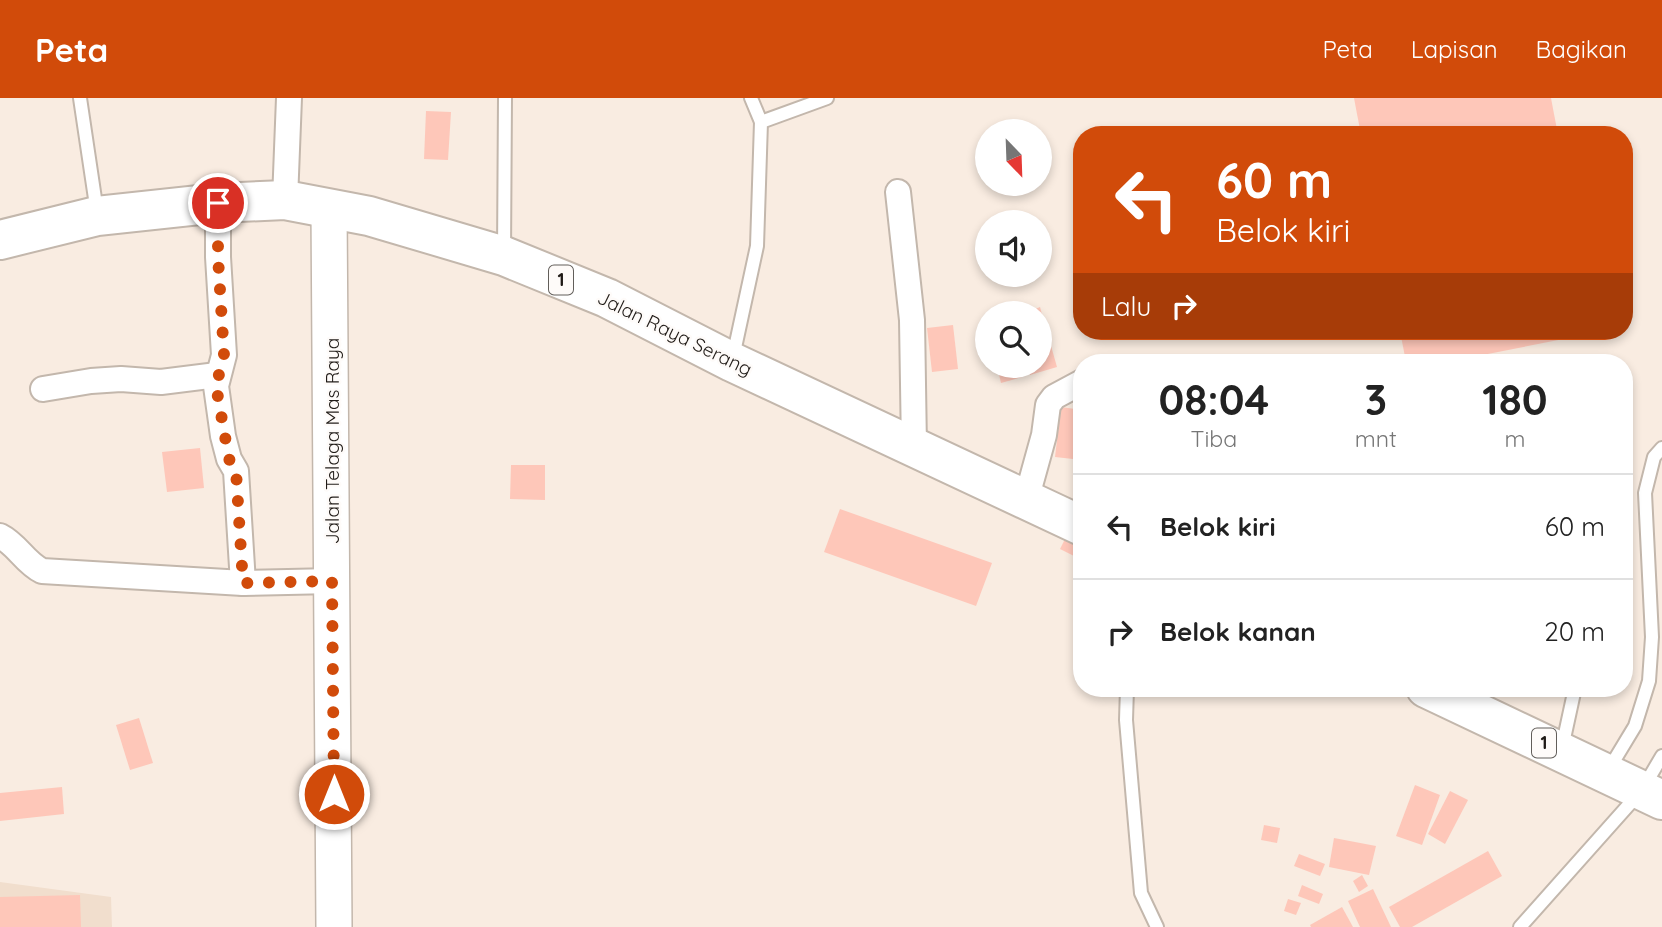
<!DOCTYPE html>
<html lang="id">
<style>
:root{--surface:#fff;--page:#f6f6f6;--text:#222;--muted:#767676;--line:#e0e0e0;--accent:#d14b0a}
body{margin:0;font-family:Quicksand,sans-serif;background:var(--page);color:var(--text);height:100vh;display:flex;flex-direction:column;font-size:26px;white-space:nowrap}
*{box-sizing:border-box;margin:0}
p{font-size:23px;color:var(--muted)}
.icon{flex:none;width:38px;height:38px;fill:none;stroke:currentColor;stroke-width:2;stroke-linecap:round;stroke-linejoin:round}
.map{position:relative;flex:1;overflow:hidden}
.sheet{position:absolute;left:1073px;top:256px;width:560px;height:343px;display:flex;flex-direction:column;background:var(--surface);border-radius:28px;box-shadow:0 4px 10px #0003}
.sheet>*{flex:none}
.top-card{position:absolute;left:1073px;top:28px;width:560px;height:214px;border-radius:28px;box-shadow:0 4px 10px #0003;background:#d14b0a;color:#fff;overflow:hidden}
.needle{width:46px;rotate:157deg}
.controls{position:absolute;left:975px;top:21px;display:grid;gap:14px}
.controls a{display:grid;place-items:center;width:77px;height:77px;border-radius:50%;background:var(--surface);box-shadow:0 4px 10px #0003;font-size:35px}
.pin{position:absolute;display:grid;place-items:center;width:60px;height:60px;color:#fff;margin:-30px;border:4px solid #fff;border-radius:50%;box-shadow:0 2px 7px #0007}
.me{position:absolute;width:77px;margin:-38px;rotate:0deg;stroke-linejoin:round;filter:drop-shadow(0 0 5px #0008)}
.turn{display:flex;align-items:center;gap:24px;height:147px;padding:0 28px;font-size:32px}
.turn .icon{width:91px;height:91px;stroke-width:2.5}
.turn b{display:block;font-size:49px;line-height:60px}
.then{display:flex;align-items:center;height:66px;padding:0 28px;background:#0003;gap:14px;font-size:26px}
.eta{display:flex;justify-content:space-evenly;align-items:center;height:119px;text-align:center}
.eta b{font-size:42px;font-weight:800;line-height:49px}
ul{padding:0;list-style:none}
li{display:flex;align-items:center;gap:21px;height:105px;padding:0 28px;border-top:2px solid var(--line)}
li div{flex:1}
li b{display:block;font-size:26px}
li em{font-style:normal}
header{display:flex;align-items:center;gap:42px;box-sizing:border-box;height:98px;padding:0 35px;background:var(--accent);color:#fff}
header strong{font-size:33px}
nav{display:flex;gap:38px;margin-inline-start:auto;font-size:24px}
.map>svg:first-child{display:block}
.built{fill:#f1decd}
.building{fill:#fec7b9}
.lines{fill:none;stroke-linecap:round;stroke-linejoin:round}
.service-casing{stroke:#c3b7ac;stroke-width:16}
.minor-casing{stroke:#c3b7ac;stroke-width:28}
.secondary-casing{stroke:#c3b7ac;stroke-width:38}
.trunk-casing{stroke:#c3b7ac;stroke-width:42}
.service{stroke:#fff;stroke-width:12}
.minor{stroke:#fff;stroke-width:24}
.secondary{stroke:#fff;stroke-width:35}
.trunk{stroke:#fff;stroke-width:38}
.route{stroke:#d14b0a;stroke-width:12;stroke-dasharray:0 21.6}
.labels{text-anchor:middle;stroke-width:5;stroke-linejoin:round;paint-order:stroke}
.shield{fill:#fefbf9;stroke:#625e5a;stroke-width:2}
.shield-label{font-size:18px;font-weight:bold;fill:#1f1a16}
.street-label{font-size:19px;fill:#1f1a16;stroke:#fefbf9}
</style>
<header>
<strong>Peta</strong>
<nav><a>Peta</a><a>Lapisan</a><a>Bagikan</a></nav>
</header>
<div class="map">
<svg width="1662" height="829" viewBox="0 0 1662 829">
<rect width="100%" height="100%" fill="#f9ece1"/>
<path class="built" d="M 0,784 L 111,799 L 112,829 L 0,829 Z"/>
<g class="building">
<path d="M 1354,0 L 1551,0 L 1558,37 L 1361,37 Z"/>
<path d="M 426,13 L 451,14 L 448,62 L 424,61 Z"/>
<path d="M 1040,209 L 1057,269 L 1030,277 L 1028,268 L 1040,268 L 1040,215 L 1026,215 Z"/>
<path d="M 953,227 L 958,271 L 932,274 L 927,230 Z"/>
<path d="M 1400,233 L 1599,233 L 1599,234 L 1447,264 L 1406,264 Z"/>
<path d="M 997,268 L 1019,268 L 1022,279 L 1001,285 Z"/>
<path d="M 1061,309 L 1082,312 L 1082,362 L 1055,359 Z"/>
<path d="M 200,350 L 204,390 L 167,394 L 162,354 Z"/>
<path d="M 511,367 L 545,367 L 545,402 L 510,401 Z"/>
<path d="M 840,411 L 992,465 L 976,508 L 824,454 Z"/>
<path d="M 1065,441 L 1082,450 L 1082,462 L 1060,451 Z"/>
<path d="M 139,620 L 153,665 L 130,672 L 116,627 Z"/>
<path d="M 1415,687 L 1440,697 L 1422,747 L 1396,738 Z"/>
<path d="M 62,689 L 64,716 L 0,723 L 0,695 Z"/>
<path d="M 1450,693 L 1468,702 L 1445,746 L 1428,736 Z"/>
<path d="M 1264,727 L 1280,730 L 1277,745 L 1261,742 Z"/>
<path d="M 1334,740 L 1376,748 L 1369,777 L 1329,769 Z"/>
<path d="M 1488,753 L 1502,778 L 1412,829 L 1400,829 L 1389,809 Z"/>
<path d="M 1299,756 L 1325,766 L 1320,778 L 1294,768 Z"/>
<path d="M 1362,777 L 1368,788 L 1359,794 L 1353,783 Z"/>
<path d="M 1302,787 L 1323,796 L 1319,806 L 1298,798 Z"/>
<path d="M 1373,791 L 1391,829 L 1360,829 L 1348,803 Z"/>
<path d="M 80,797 L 81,829 L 0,829 L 0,799 Z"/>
<path d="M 1288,801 L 1301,805 L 1296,817 L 1284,813 Z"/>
<path d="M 1342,809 L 1353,829 L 1311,829 L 1310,827 Z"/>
</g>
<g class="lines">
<g class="service-casing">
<g id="service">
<path d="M 80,0 L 97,114"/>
<path d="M 751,0 L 761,24"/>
<path d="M 504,155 L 505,0"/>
<path d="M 733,259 L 757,148 L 761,24 L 827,0"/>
<path d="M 1127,590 L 1126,622 L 1141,795 L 1157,829"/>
<path d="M 1562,650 L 1575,590"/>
<path d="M 1609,671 L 1635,628 L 1649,583 L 1652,539 L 1645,395 L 1654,359 L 1662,350"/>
<path d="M 1520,829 L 1642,692 L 1662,658"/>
</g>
</g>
<g class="minor-casing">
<g id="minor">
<path d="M 898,94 L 912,222 L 914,350"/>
<path d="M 285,102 L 289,0"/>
<path d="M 218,105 L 218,159 L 224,257 L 216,288 L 223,338 L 229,361 L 236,373 L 243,485"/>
<path d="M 43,291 L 91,283 L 121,281 L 161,284 L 217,277"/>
<path d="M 1026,402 L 1044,337 L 1048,307 L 1054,299 L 1082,284"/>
<path d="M 0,438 C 18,447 24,464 42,473 L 243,485 L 333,483"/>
</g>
</g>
<g class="secondary-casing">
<path id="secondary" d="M 329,110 L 334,829"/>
</g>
<g class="trunk-casing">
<g id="trunk">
<path d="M 0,142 L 97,118 L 218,105 L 285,102 L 369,118 L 504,158 L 607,200 L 732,264 L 1082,428"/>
<path d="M 1426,590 L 1662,702"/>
</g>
</g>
<use href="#service" class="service"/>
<use href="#minor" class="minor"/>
<use href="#secondary" class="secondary"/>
<use href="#trunk" class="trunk"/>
</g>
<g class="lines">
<path class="route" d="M 218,105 L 218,159 L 224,257 L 216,288 L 229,361 L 236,373 L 243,485 L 332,483 L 334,696"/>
</g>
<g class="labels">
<g class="shield">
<rect x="549" y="167.5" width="24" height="29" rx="5"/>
<rect x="1532" y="630.5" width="24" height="29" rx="5"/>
</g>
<g class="shield-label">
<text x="561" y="188">1</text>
<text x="1544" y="651">1</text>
</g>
<g class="street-label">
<text transform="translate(675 235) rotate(26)" y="7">Jalan Raya Serang</text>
<text transform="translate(332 343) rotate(-90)" y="7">Jalan Telaga Mas Raya</text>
</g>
</g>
</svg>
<div class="controls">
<a><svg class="needle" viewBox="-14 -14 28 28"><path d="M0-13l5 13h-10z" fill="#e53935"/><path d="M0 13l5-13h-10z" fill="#767676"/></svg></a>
<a><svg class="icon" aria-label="sound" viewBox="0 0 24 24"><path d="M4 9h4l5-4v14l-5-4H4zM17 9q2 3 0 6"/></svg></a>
<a><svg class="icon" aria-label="search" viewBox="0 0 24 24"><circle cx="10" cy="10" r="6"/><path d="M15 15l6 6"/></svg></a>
</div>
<div class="pin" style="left:218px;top:105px;background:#d93025"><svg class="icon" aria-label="arrive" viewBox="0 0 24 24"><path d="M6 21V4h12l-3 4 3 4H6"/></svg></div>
<svg class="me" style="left:334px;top:696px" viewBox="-20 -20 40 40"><circle r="17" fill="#d14b0a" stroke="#fff" stroke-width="3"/><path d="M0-11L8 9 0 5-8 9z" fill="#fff"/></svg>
<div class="top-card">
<div class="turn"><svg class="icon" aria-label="left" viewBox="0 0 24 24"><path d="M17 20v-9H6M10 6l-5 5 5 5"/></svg><div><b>60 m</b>Belok kiri</div></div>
<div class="then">Lalu<svg class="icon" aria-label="right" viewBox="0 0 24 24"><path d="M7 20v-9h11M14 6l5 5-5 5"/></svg></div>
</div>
<section class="sheet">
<div class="eta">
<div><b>08:04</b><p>Tiba</p></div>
<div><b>3</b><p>mnt</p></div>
<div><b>180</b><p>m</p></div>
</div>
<ul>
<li><svg class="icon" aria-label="left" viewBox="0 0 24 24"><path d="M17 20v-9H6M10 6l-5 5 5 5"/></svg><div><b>Belok kiri</b></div><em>60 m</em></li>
<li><svg class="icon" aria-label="right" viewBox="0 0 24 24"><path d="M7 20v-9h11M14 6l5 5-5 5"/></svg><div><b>Belok kanan</b></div><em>20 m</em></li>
</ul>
</section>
</div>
